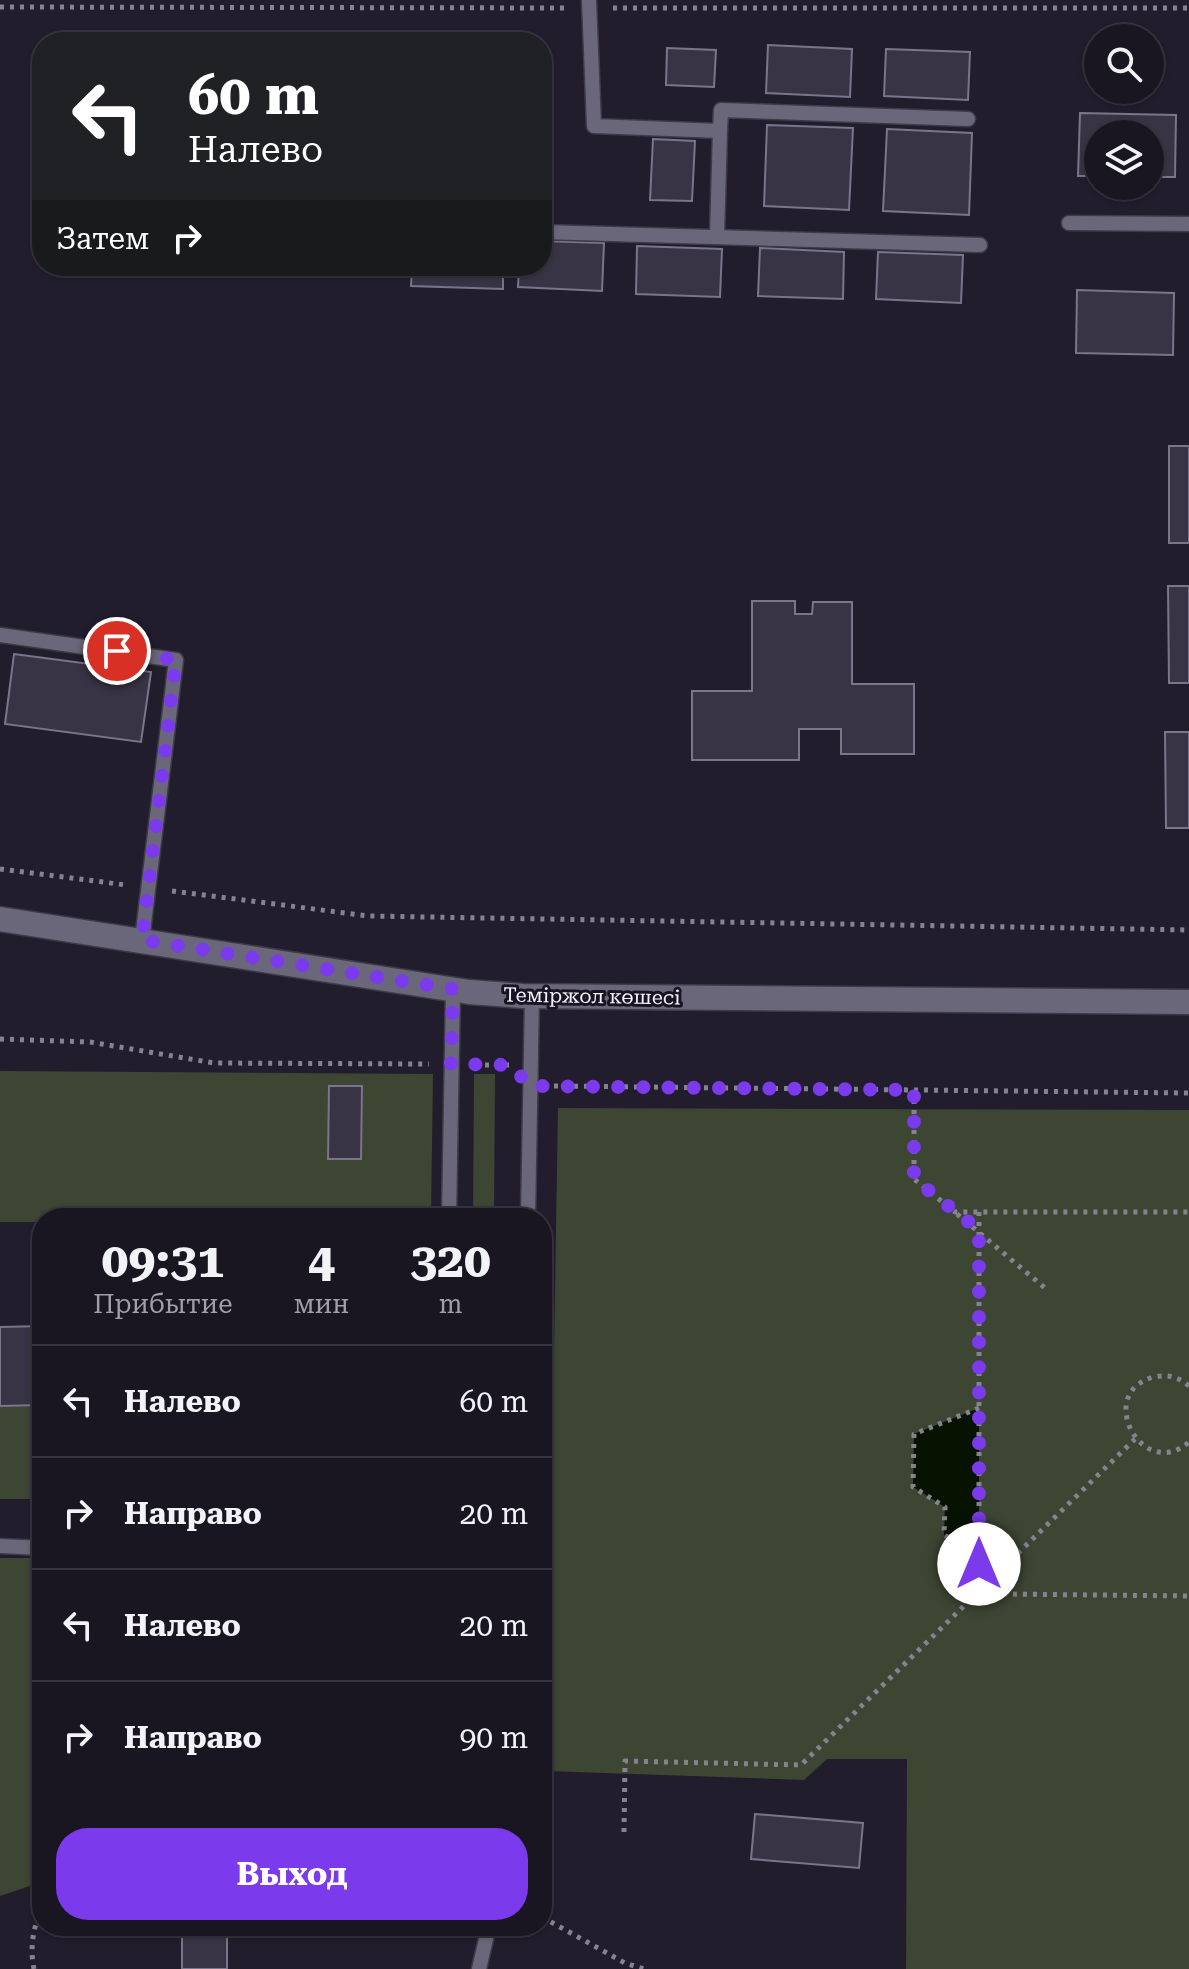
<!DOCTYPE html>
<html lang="ru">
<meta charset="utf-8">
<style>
:root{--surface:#191622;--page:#26232f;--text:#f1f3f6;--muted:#9f9fa5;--line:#373540;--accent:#7c3aed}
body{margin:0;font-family:"Roboto Serif",serif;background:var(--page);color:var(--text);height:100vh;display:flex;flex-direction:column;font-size:30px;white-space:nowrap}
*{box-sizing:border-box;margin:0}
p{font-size:26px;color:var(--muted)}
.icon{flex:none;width:44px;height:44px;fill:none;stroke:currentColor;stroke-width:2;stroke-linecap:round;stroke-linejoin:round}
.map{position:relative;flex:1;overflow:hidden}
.drawer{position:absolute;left:32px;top:1208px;width:520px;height:728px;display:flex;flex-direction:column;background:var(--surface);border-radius:32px;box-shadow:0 2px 6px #0004,0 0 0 2px var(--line)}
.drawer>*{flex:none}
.guide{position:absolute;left:32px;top:32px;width:520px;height:244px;border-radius:32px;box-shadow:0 2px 6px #0004,0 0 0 2px var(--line);background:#202124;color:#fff;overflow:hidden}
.fabs{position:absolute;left:1084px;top:24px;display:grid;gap:16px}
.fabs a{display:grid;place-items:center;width:80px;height:80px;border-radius:50%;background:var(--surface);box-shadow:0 2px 6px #0004,0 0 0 2px var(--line);font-size:40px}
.pin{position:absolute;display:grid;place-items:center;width:68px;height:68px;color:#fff;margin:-34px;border:4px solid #fff;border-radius:50%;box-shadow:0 2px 8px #0007}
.me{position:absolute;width:88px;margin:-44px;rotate:0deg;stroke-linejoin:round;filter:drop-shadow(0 0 6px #0008)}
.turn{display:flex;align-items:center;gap:28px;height:168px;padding:0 24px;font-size:36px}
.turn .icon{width:104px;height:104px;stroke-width:2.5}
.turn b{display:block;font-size:56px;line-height:68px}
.then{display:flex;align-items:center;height:76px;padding:0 24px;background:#0003;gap:16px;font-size:30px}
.eta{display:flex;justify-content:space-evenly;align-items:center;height:136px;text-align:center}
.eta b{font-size:48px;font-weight:700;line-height:56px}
.primary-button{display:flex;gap:16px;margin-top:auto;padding:16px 24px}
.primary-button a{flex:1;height:92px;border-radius:32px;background:var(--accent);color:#fff;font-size:32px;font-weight:700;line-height:92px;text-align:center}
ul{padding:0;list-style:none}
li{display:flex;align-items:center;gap:24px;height:112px;padding:0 24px;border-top:2px solid var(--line)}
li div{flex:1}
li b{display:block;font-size:30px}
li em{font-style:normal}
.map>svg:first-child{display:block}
.green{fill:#3d4533}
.water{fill:#071200}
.building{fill:#383445;stroke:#7a7589;stroke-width:2}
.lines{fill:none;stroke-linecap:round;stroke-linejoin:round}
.service-casing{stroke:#3e3b48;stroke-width:17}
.tertiary-casing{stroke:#3e3b48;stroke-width:27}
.path{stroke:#868391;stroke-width:5;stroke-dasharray:4 6;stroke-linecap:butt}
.service{stroke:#6b677a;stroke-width:14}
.tertiary{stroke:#6b677a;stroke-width:24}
.route{stroke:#7c3aed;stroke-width:14;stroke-dasharray:0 25.2}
.labels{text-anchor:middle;stroke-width:6;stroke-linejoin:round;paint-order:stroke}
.street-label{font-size:20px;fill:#f4f2fd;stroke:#181423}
</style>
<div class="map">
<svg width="1189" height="1969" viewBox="0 0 1189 1969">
<rect width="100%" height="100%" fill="#211d2d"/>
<g class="green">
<path d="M 0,1071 L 433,1074 L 431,1218 L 42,1218 L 42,1222 L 0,1222 Z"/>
<path d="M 474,1074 L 495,1074 L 494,1218 L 473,1218 Z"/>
<path d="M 558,1108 L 1189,1110 L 1189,1969 L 906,1969 L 907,1759 L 827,1759 L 804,1780 L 547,1771 Z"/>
<path d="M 42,1405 L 42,1499 L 0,1499 L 0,1406 Z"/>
<path d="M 0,1558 L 42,1558 L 42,1882 L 0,1896 Z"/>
</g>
<path class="water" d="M 979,1408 L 979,1551 L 944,1535 L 945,1507 L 913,1487 L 914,1434 Z"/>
<g class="building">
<path d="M 768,45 L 852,49 L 850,97 L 766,93 Z"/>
<path d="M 667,48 L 716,50 L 714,87 L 666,85 Z"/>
<path d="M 886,49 L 970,52 L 968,100 L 884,96 Z"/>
<path d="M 1080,113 L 1176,115 L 1175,177 L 1150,177 L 1150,134 L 1098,134 L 1098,176 L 1078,176 Z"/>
<path d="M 767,125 L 853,128 L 849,210 L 764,206 Z"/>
<path d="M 887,129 L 972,133 L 969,215 L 883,211 Z"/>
<path d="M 653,139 L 695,141 L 692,201 L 650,200 Z"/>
<path d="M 542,241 L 604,243 L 602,291 L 518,287 L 519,266 L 542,266 Z"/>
<path d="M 637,246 L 722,249 L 720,297 L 636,294 Z"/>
<path d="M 760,248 L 844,252 L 843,299 L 758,296 Z"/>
<path d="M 878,252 L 963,255 L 961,303 L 876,299 Z"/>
<path d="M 412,266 L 503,266 L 503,289 L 411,286 Z"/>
<path d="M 1077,290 L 1174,293 L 1173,355 L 1076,353 Z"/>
<rect x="1169" y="446" width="20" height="97"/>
<path d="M 1168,586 L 1189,586 L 1189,683 L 1169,683 Z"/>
<path d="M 752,601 L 795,601 L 795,614 L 812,614 L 813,602 L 852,602 L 852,684 L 914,684 L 914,754 L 841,754 L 841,729 L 799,729 L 799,760 L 692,760 L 692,691 L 752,691 Z"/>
<path d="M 14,654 L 151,672 L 141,742 L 5,724 Z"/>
<path d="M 1165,732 L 1189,732 L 1189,828 L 1166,828 Z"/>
<path d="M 329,1086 L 362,1086 L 361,1159 L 328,1159 Z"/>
<path d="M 42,1326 L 42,1405 L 0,1406 L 0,1327 Z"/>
<path d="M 755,1814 L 863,1823 L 859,1868 L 751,1859 Z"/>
<rect x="182" y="1926" width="45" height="43"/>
</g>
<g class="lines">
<g class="service-casing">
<g id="service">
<path d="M 589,0 L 594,126 L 720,131 L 721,110 L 968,119"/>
<path d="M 1069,223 L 1189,224"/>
<path d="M 542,232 L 980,245"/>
<path d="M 717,236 L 720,131"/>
<path d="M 0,635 L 176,660 L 142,940"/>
<path d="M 449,1218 L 453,989"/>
<path d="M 528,1218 L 532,996"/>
<path d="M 0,1546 L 42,1548"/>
<path d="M 479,1969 L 489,1926"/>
</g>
</g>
<g class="tertiary-casing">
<path id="tertiary" d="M 0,919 L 469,992 L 523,996 L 1189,1002"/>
</g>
<g class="path">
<path d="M 0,7 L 567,8"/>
<path d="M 613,8 L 1189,8"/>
<path d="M 0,869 L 126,885"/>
<path d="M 172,891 L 369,916 L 1189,930"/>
<path d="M 0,1039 L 90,1042 L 214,1063 L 429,1064"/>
<path d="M 475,1065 L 509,1065"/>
<path d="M 554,1086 L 1189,1093"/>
<path d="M 914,1090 L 914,1179 L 955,1212 L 1189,1212"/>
<path d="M 979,1212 L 979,1564 L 1004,1594 L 1189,1596"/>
<path d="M 957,1214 L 1045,1288"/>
<path d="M 1189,1386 C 1179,1377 1167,1374 1154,1377 C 1094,1392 1142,1483 1189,1442"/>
<path d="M 979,1408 L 914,1434 L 913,1487 L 945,1507 L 944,1535 L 979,1551"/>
<path d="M 624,1832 L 625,1761 L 801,1765 L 1135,1439"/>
<path d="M 542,1917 L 625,1963 L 644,1969"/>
<path d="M 34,1969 C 30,1951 32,1927 42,1911"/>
</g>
<use href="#service" class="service"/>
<use href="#tertiary" class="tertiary"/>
</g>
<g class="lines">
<path class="route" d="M 117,651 L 176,660 L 142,940 L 453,989 L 451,1064 L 509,1065 L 531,1086 L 914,1090 L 914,1179 L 979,1230 L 979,1564"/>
</g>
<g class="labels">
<g class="street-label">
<text transform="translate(592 996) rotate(1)" y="7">Теміржол көшесі</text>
</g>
</g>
</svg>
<div class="fabs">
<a><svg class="icon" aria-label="search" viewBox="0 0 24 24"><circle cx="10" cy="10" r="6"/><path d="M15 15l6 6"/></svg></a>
<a><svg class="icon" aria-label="layers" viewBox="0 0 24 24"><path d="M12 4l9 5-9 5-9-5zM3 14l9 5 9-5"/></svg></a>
</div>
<div class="pin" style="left:117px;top:651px;background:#d93025"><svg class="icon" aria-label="arrive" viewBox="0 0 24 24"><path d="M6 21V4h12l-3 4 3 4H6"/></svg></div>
<svg class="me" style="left:979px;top:1564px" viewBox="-20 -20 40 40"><circle r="19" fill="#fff"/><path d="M0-13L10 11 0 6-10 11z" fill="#7c3aed"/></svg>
<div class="guide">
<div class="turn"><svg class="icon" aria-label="left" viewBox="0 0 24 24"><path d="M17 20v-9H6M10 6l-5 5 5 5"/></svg><div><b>60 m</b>Налево</div></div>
<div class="then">Затем<svg class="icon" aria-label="right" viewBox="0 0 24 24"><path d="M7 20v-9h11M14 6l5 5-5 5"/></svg></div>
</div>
<section class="drawer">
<div class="eta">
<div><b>09:31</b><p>Прибытие</p></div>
<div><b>4</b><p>мин</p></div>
<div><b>320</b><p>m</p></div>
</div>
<ul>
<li><svg class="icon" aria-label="left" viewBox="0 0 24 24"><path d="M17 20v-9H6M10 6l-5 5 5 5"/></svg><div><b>Налево</b></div><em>60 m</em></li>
<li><svg class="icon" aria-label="right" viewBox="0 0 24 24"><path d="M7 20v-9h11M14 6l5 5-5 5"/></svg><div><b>Направо</b></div><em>20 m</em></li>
<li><svg class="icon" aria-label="left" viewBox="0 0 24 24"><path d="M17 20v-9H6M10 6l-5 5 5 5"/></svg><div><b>Налево</b></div><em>20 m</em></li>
<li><svg class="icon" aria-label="right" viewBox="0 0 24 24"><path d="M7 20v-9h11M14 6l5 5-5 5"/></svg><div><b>Направо</b></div><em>90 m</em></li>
</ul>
<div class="primary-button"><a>Выход</a></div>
</section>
</div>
